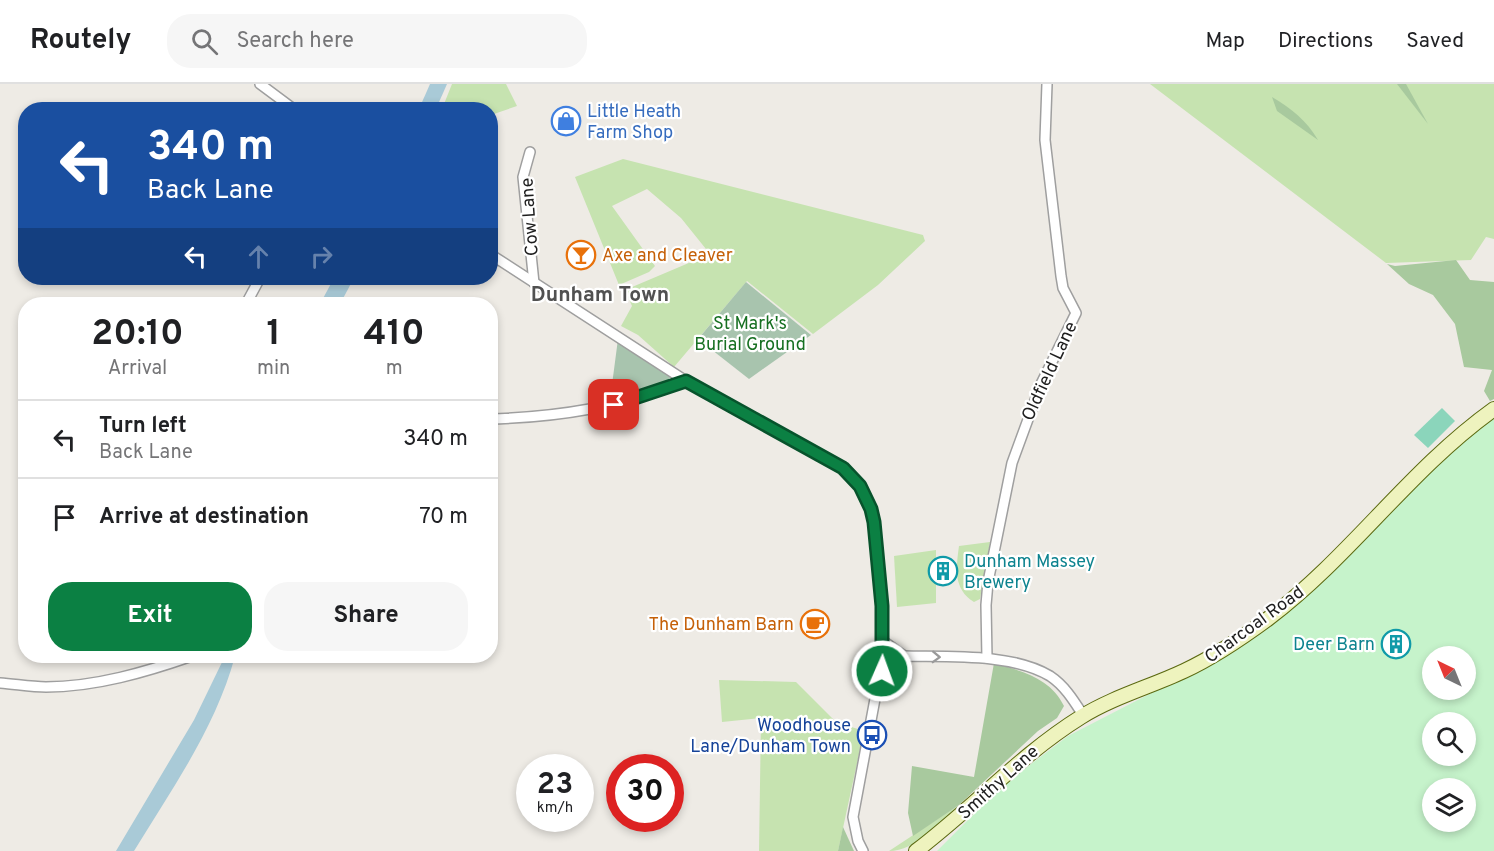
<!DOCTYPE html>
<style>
:root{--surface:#fff;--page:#f6f6f6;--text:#202124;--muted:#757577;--line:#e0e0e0;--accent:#0b8043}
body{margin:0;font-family:Overpass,sans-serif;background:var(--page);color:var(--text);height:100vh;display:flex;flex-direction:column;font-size:22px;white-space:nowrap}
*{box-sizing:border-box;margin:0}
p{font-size:20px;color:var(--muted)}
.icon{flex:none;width:33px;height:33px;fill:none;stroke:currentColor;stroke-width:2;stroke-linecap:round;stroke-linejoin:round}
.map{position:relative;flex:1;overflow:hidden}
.drawer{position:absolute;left:18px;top:213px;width:480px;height:366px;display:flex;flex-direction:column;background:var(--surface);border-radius:24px;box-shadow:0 3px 9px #0003}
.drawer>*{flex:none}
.top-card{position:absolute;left:18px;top:18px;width:480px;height:183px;border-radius:24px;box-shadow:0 3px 9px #0003;background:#1a4fa0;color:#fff;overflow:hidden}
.needle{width:39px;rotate:317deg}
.buttons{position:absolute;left:1422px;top:562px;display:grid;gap:12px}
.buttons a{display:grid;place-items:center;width:54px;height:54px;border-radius:50%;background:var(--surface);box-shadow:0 3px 9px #0003;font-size:30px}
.speed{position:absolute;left:516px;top:670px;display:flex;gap:12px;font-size:30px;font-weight:700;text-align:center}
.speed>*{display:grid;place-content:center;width:78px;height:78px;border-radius:50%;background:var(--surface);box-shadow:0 3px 9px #0003;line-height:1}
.speed small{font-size:15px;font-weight:400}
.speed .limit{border:9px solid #d22;background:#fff;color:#111}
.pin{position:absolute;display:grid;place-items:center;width:51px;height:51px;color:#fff;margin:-26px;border-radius:12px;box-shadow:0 3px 9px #0006}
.me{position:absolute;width:66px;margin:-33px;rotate:2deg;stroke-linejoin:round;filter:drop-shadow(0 0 4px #0008)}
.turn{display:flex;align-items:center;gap:21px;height:126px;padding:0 30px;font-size:27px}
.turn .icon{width:78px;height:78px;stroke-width:2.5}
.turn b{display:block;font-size:42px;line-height:51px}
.lanes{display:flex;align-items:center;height:57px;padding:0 30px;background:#0003;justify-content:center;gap:30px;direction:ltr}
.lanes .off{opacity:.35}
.eta{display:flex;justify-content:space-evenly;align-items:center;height:102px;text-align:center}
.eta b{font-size:36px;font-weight:700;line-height:42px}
.primary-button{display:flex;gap:12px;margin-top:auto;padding:12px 30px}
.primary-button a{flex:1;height:69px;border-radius:24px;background:var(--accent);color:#fff;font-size:24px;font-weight:700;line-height:69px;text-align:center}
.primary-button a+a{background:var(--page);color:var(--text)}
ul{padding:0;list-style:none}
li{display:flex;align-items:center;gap:18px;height:78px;padding:0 30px;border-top:2px solid var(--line)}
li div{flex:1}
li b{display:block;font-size:22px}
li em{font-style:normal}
header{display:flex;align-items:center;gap:36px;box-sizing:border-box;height:84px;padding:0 30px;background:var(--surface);border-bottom:2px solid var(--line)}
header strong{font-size:28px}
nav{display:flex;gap:33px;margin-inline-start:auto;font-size:21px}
.search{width:420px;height:54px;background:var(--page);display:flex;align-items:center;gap:15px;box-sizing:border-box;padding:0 21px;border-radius:24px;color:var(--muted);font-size:22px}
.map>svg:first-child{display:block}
.grass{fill:#c6e3b0}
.forest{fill:#a8c99e}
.cemetery{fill:#a8c4ae}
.park{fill:#c6f3cb;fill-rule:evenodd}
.pitch{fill:#8bd5bb}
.water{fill:#a9cad7}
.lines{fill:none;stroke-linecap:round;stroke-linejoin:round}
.street-casing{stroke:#9f9f9f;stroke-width:12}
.secondary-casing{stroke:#5b6910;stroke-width:16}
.street{stroke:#fff;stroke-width:9}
.secondary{stroke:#eef3be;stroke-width:14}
.oneway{stroke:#9a9a9a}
.route-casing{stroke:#07532c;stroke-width:15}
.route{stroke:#0b8043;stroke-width:10}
.labels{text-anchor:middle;stroke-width:4.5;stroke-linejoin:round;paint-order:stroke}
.shop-label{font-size:18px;fill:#366cbe;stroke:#fff;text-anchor:start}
.street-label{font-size:18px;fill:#1e1e1e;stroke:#fff}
.food-label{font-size:18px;fill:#c56008;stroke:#fff;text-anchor:start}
.park-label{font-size:18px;fill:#177022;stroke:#fff}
.culture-label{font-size:18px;fill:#0d838f;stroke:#fff;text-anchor:start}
.transit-label{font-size:18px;fill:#164399;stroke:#fff;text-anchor:end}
.quarter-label{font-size:21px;font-weight:bold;fill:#515151;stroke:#fff}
</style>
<header>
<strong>Routely</strong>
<div class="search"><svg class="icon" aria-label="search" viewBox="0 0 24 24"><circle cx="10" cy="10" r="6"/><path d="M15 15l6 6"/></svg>Search here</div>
<nav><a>Map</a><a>Directions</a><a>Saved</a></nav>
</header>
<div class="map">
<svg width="1494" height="767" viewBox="0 0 1494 767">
<rect width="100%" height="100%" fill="#eeebe5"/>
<g class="grass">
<path d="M 452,0 L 506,0 L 517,22 L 491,31 L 490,26 L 442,25 Z"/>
<path d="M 1150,0 L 1494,0 L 1494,155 L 1486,153 L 1471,176 L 1386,179 Z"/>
<path d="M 623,75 L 923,151 L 925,157 L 878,201 L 813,250 L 747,197 L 674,283 L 638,251 L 621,242 L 632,222 L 625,206 L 710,170 L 681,134 L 647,105 L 612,122 L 655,182 L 649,188 L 619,201 L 575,93 Z"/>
<path d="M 990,458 L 980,515 L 974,518 C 953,505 956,484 959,462 Z"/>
<path d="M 936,466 L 936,519 L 897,523 L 894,472 Z"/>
<path d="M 719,596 L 796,598 L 836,638 L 864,647 L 838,767 L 759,767 L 761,634 L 722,638 Z"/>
<path d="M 959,721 C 940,739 916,767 889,767 Z"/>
</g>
<g class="forest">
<path d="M 1397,0 L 1406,0 L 1428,40 Z"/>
<path d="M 1272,13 C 1291,24 1307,37 1318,56 L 1277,27 Z"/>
<path d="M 1456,176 L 1470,196 L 1494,198 L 1494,315 L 1490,317 L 1484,307 L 1492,286 L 1464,283 L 1455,240 L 1433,211 L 1409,200 L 1387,180 L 1395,182 Z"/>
<path d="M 994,579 C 1021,587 1051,594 1064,622 L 1057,634 L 1038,647 L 959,721 L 913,752 L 908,729 L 912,682 L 974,693 Z"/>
<path d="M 843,743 L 854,767 L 838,767 Z"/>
</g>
<g class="cemetery">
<path d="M 746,198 L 811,251 L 749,295 L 698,255 Z"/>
<path d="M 618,255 L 671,292 C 659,310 630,312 610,316 Z"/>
</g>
<path class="park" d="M 1494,332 L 1494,767 L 937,767 L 1002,702 L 1068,652 L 1227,570 L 1279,534 L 1319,500 L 1414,401 ZM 1432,573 L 1466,573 L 1466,606 L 1432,606 ZM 1432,639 L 1466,639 L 1466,672 L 1432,672 ZM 1432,705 L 1466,705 L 1466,738 L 1432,738 Z"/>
<path class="pitch" d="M 1442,324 L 1455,337 L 1428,364 L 1414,351 Z"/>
<g class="water">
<path d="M 430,0 L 447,0 L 436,25 L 419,25 Z"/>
<path d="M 334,194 L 354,194 L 340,220 L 320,220 Z"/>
<path d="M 225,572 L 235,572 C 216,643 172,705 134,767 L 116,767 L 194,636 Z"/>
</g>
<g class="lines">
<g class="street-casing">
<g id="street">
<path d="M 260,0 L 295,26"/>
<path d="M 530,68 L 523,93 L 534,199"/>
<path d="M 490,170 L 686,297 L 843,384 C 860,399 869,416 874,438 L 881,507 L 883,572 L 853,733 L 858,757 L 863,767"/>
<path d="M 246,220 L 260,194"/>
<path d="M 490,335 C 559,333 622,323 686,297"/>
<path d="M 883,557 L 904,572"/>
<path d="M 987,574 L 986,521 L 988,498 L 1012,379 L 1041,300 L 1076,229 L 1063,204 L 1061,192 L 1045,56 L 1047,0"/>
<path d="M 882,587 L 892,577 L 904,572 C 948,573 1012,569 1050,592 C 1065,602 1074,617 1083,631"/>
<path d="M 0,599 C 15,600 31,603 46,603 C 95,603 146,588 192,572"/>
</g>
</g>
<g class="secondary-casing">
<path id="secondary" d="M 916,767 C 973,724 1020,671 1081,633 C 1113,613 1150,603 1184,587 C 1214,573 1242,554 1269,534 C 1351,472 1410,385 1494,325"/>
</g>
<use href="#street" class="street"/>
<use href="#secondary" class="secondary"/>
</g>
<defs><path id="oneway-chevron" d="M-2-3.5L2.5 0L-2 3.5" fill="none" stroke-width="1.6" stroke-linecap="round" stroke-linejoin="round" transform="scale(1.5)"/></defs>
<use class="oneway" href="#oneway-chevron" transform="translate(936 573) rotate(2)"/>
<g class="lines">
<g class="route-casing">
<path id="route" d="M 614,321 L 686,297 L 843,384 L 860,402 L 871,425 L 874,438 L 882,522 L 882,587"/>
</g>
<use href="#route" class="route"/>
</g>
<defs>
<g id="shop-ring" transform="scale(1.5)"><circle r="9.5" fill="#fff" stroke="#3f7fe0" stroke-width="1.5"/><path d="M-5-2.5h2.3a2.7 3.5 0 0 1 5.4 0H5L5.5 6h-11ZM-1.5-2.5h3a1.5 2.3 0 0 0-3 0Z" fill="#3f7fe0"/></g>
<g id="bar-ring" transform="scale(1.5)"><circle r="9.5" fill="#fff" stroke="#e8710a" stroke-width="1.5"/><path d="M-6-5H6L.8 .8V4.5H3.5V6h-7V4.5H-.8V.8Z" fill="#e8710a"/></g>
<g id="building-ring" transform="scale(1.5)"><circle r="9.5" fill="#fff" stroke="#0f9aa8" stroke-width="1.5"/><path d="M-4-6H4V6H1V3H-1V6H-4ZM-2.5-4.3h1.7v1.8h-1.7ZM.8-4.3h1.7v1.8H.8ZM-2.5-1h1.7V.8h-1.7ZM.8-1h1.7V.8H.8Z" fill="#0f9aa8"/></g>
<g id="cafe-ring" transform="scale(1.5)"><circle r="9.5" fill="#fff" stroke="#e8710a" stroke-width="1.5"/><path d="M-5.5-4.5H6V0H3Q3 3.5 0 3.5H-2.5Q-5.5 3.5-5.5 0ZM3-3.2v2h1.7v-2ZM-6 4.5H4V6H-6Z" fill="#e8710a"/></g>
<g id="bus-ring" transform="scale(1.5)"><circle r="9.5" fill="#fff" stroke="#1a4fb4" stroke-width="1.5"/><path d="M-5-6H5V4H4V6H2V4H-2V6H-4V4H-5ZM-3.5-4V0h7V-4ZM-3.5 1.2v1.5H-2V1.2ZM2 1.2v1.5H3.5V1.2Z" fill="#1a4fb4"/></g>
</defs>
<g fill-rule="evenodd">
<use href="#shop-ring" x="566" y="37"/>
<use href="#bar-ring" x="581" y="171"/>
<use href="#building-ring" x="943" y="487"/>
<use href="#cafe-ring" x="815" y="540"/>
<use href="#building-ring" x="1396" y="560"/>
<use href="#bus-ring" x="872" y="651"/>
</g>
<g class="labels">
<g class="shop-label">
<text x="587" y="33">Little Heath<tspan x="587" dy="21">Farm Shop</tspan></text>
</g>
<g class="street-label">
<text transform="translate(529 133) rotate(-94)" y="6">Cow Lane</text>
<text transform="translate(1049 287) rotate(-65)" y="6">Oldfield Lane</text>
<text transform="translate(1254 540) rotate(-36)" y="6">Charcoal Road</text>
<text transform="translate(998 698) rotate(-42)" y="6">Smithy Lane</text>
</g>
<g class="food-label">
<text x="602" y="177">Axe and Cleaver</text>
<text x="794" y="546" text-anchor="end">The Dunham Barn</text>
</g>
<g class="park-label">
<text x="750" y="245">St Mark's<tspan x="750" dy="21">Burial Ground</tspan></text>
</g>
<g class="culture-label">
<text x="964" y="483">Dunham Massey<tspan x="964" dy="21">Brewery</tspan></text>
<text x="1375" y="566" text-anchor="end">Deer Barn</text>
</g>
<g class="transit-label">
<text x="851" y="647">Woodhouse<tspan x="851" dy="21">Lane/Dunham Town</tspan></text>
</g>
<g class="quarter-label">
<text x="600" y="217">Dunham Town</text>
</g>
</g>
</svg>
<div class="buttons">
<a><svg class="needle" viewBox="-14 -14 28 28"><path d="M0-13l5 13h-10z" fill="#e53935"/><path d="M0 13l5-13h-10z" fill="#757577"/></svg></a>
<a><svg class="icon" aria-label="search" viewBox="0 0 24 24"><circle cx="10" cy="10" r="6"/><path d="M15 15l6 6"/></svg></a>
<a><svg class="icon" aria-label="layers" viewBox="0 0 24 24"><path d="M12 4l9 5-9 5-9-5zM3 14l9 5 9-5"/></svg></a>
</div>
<div class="speed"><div>23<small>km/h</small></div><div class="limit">30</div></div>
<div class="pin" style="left:614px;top:321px;background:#d93025"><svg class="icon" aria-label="arrive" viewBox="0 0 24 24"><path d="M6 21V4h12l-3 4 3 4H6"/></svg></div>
<svg class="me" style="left:882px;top:587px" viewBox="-20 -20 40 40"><circle r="17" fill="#0b8043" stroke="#fff" stroke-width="3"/><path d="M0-11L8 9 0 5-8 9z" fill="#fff"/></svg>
<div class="top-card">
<div class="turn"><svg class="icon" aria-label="left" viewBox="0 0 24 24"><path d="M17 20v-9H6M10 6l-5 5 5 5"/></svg><div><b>340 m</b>Back Lane</div></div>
<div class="lanes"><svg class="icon" aria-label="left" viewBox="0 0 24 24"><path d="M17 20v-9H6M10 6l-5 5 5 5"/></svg><svg class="icon off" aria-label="ahead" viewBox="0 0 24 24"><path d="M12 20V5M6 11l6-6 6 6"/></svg><svg class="icon off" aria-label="right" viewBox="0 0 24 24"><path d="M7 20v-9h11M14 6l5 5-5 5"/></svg></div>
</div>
<section class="drawer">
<div class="eta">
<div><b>20:10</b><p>Arrival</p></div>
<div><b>1</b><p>min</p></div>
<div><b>410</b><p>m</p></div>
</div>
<ul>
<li><svg class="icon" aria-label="left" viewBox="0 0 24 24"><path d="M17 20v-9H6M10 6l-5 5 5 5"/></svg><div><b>Turn left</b><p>Back Lane</p></div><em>340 m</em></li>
<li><svg class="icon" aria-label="arrive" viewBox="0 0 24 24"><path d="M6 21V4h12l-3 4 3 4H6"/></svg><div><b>Arrive at destination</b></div><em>70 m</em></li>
</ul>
<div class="primary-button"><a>Exit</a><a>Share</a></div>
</section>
</div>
